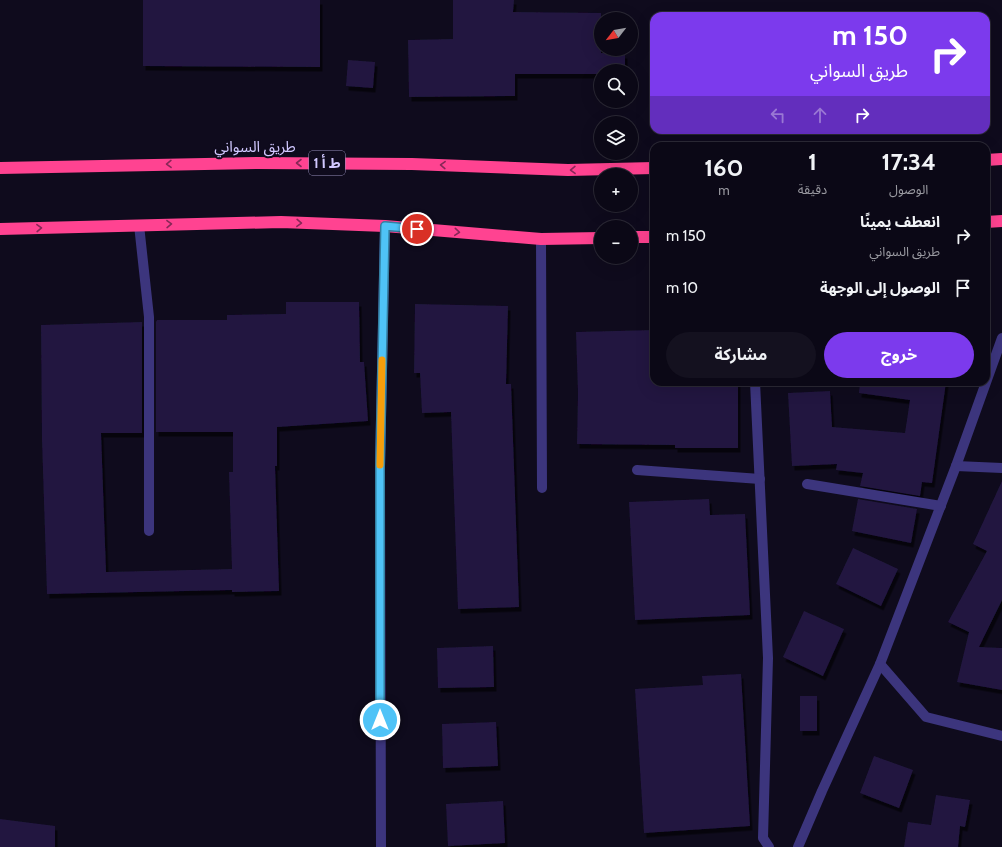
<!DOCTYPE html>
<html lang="ar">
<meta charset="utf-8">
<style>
:root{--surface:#0b0816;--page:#14111f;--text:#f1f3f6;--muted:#9a9aa1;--line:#2b2935;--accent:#7c3aed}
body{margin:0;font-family:Cabin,"Noto Sans Arabic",sans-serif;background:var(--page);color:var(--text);direction:rtl;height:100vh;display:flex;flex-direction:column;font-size:15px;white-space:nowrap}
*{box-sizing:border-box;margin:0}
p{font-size:13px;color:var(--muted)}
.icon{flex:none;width:22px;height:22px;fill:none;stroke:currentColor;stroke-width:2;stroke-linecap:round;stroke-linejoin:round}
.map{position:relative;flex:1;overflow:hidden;direction:ltr}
.panel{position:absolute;left:650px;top:142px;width:340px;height:244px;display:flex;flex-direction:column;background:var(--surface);border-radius:12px;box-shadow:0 4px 16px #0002,0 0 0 1px var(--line);direction:rtl}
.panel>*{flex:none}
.top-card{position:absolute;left:650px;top:12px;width:340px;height:122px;border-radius:12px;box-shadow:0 4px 16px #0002,0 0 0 1px var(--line);direction:rtl;background:#7c3aed;color:#fff;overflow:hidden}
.needle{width:26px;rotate:239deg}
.tools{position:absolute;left:594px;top:12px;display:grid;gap:8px}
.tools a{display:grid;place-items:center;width:44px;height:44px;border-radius:50%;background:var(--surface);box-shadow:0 4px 16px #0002,0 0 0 1px var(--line);font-size:20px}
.pin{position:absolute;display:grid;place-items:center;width:34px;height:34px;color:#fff;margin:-17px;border:2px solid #fff;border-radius:50%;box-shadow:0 1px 4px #0007}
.me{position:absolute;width:44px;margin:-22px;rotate:0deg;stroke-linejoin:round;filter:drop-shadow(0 0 3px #0008)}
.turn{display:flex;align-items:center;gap:14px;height:84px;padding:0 16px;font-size:18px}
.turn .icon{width:52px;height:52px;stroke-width:2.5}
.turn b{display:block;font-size:28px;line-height:34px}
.lanes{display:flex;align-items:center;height:38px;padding:0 16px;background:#0003;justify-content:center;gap:20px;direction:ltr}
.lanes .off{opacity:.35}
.eta{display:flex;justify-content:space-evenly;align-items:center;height:68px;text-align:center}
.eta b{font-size:24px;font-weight:700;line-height:28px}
.cta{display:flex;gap:8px;margin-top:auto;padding:8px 16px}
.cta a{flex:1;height:46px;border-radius:24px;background:var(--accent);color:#fff;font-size:16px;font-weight:700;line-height:46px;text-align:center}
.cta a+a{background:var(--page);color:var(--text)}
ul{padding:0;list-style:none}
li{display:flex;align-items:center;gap:12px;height:52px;padding:0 16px}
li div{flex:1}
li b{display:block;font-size:15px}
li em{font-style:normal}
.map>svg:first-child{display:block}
.building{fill:#21173f;filter:url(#shadow)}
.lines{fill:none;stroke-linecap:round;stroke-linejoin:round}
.lane{stroke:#3c357d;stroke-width:10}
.street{stroke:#3c357d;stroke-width:10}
.highway{stroke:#ff4391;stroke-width:12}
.oneway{stroke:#872757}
.route-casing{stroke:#337fa1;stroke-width:10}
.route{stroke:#4fc3f7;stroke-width:7}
.slow{stroke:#f59e0b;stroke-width:7}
.labels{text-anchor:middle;stroke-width:4;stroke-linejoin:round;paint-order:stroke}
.shield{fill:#0f0b1d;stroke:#978fbb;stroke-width:1}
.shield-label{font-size:14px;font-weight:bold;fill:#d1c8ff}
.street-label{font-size:15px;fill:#d1c8ff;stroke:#0f0b1d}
</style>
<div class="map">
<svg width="1002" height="847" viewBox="0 0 1002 847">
<defs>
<filter id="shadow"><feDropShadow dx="2.5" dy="4.5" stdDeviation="0" flood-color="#0009"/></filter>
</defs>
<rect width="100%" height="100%" fill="#0f0b1d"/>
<g class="building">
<path d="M 143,0 L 320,0 L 320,67 L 143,66 Z"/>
<path d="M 453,0 L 514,0 L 513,12 L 601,13 L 601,53 L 625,54 L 625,71 L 601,71 L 601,74 L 515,74 L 515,96 L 409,97 L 408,40 L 453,39 Z"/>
<path d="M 348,60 L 375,62 L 373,88 L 346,86 Z"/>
<path d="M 286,302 L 359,302 L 360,362 L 364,362 L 368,421 L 277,427 L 277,466 L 275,466 L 279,591 L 232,592 L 232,590 L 47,594 L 42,440 L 41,325 L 142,322 L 142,433 L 101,433 L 106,572 L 232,569 L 229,472 L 233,472 L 233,432 L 156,432 L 156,322 L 157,320 L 227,320 L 227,315 L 286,314 Z"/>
<path d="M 415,304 L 508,306 L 506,384 L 511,384 L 519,607 L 458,609 L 451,412 L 422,413 L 420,373 L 414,373 Z"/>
<path d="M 654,330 L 654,382 L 738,382 L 738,448 L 675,448 L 675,445 L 577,444 L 578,393 L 576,332 Z"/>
<path d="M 860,382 L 946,382 L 932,483 L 922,482 L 920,496 L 860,486 L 863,473 L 836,470 L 837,464 L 792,466 L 788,393 L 830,391 L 832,427 L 905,433 L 910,400 L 859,393 Z"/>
<path d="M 1002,481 L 1002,600 L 979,647 L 1002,648 L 1002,690 L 957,682 L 969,632 L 948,622 L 987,551 L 973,544 Z"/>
<path d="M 709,499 L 710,515 L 745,514 L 750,615 L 635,620 L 629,502 Z"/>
<path d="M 858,499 L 917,509 L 911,543 L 852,531 Z"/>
<path d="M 853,548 L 898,569 L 881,606 L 836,584 Z"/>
<path d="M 804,611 L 844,629 L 823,676 L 783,657 Z"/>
<path d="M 493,646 L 494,687 L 438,688 L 437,648 Z"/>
<path d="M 741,674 L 750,826 L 644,833 L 635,689 L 703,685 L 702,676 Z"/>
<rect x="800" y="696" width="17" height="35"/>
<path d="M 496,722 L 498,766 L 443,768 L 442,724 Z"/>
<path d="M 874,756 L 913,770 L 899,808 L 860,793 Z"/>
<path d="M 936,795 L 970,800 L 965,827 L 960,826 L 958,847 L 904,847 L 908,822 L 931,825 Z"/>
<path d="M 503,801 L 505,843 L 448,846 L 446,804 Z"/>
<path d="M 0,819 L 55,826 L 55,847 L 0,847 Z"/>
</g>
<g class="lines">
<g class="lane">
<path d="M 139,225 L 149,317 L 149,531"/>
<path d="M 541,239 L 542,488"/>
<path d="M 755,382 L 768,658 L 763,838 L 769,847"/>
<path d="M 637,470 L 760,479"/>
</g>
<g class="street">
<path d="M 1002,338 L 956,466 L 880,664 L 926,717 L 1002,736"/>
<path d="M 956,466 L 1002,468"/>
<path d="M 807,484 L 941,506"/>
<path d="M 381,847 L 380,467 L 385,226"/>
<path d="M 798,847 L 822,791 L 880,664"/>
</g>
<g class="highway">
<path d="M 986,160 L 1002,159"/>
<path d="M 0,168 L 256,163 L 412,164 L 568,170 L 654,168"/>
<path d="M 986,222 L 1002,221"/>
<path d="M 0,229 L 281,222 L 385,226 L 541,239 L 601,238"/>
<path d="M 631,237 L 654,237"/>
</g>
</g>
<defs><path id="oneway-chevron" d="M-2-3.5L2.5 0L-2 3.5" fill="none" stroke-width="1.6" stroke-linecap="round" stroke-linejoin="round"/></defs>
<g class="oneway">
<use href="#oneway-chevron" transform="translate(299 163) rotate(-180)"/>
<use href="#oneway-chevron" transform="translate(169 164) rotate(179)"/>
<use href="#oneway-chevron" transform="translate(443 165) rotate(-178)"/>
<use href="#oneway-chevron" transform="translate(573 170) rotate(179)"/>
<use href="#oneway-chevron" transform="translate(299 223) rotate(2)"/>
<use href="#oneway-chevron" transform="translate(169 224) rotate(-1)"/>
<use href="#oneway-chevron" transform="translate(39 228) rotate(-2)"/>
<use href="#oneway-chevron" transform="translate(457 232) rotate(5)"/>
</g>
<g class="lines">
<g class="route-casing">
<path id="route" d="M 380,720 L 380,467 L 385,226 L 417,229"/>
</g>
<use href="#route" class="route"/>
<path class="slow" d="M 380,465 L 382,360"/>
</g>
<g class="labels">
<rect class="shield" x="309" y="151" width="36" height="24" rx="3"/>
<g class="shield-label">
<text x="327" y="168">ط أ 1</text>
</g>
<g class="street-label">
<text x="255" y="152">طريق السواني</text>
</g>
</g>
</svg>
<div class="tools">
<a><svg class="needle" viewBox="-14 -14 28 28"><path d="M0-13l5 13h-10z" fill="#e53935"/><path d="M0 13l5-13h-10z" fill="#9a9aa1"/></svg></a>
<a><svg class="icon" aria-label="search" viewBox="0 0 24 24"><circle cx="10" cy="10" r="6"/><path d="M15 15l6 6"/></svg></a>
<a><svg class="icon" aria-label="layers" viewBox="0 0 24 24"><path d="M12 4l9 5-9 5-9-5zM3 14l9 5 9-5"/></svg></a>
<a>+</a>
<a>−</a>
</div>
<div class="pin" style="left:417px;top:229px;background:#d93025"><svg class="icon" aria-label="arrive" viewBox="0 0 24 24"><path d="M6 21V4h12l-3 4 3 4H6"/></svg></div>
<svg class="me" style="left:380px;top:720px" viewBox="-20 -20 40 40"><circle r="17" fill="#4fc3f7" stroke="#fff" stroke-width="3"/><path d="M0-11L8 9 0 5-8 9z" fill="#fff"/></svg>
<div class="top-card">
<div class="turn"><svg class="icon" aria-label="right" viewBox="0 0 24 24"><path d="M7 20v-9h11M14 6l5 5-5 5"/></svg><div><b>150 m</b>طريق السواني</div></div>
<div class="lanes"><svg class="icon off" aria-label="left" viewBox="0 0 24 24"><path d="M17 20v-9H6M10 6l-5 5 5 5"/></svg><svg class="icon off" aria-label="ahead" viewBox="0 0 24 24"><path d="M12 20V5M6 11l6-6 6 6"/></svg><svg class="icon" aria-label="right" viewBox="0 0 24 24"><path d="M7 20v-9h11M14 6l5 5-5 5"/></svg></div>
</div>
<section class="panel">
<div class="eta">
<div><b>17:34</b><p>الوصول</p></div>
<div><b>1</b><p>دقيقة</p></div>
<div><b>160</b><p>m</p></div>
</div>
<ul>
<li><svg class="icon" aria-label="right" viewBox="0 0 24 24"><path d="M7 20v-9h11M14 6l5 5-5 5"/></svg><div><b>انعطف يمينًا</b><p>طريق السواني</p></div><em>150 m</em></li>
<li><svg class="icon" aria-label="arrive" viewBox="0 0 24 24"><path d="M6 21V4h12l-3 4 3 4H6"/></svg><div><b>الوصول إلى الوجهة</b></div><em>10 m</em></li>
</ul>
<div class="cta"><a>خروج</a><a>مشاركة</a></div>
</section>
</div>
